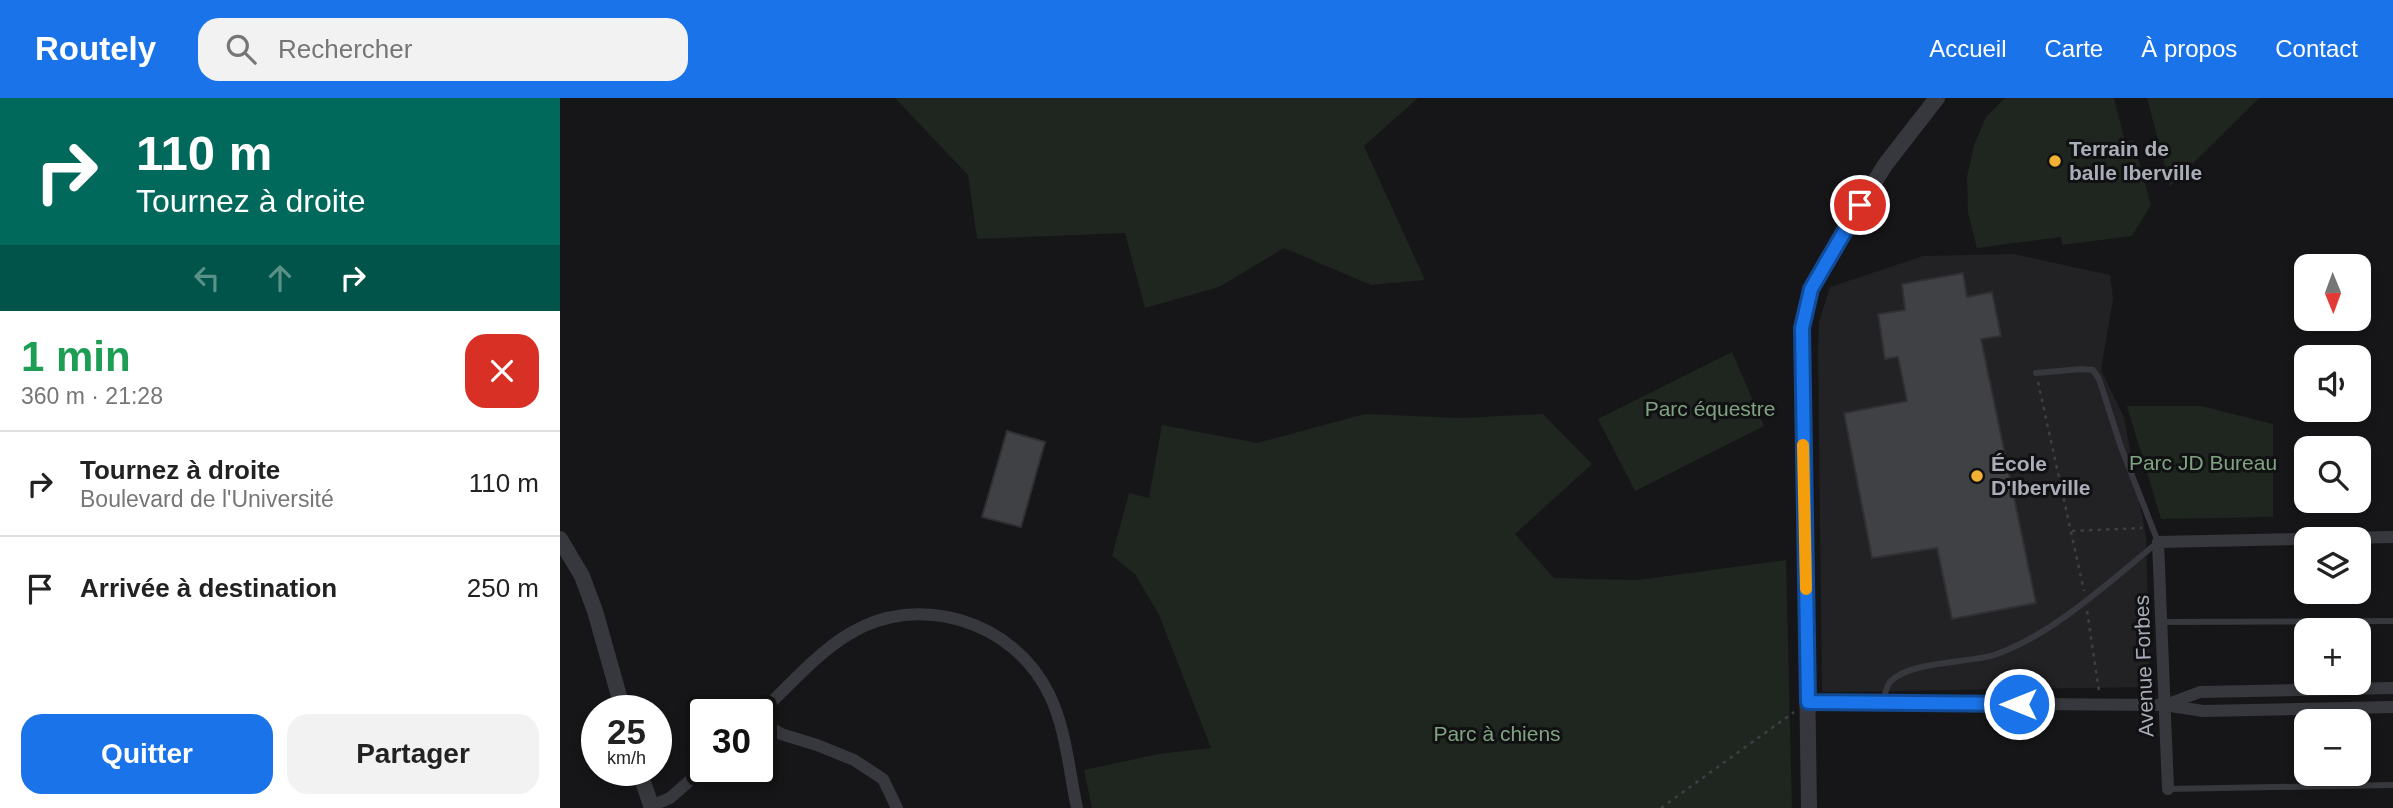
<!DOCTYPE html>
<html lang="fr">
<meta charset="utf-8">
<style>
:root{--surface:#fff;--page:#f2f2f2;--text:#222;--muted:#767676;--line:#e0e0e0;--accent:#1a73e8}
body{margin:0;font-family:Helvetica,sans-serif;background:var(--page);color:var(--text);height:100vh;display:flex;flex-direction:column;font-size:26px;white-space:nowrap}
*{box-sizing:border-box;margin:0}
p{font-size:23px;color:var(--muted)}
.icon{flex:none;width:38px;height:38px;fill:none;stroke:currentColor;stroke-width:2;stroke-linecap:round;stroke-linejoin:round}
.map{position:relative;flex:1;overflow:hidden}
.details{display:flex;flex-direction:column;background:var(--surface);width:560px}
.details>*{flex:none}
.banner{background:#00695c;color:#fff;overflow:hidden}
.needle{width:46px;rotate:179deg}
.tools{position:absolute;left:1734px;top:156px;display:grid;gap:14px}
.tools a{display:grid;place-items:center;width:77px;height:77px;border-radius:14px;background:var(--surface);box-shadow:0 4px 10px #0003;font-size:35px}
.speed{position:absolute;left:21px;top:597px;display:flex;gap:14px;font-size:35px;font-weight:700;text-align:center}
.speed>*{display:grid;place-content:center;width:91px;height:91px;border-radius:50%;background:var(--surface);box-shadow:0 4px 10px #0003;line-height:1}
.speed small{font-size:18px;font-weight:400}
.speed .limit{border:4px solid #111;border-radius:10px;background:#fff;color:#111}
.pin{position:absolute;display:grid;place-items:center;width:60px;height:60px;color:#fff;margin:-30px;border:4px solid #fff;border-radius:50%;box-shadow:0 2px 7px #0007}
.me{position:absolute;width:77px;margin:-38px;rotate:270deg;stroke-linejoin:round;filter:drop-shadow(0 0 5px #0008)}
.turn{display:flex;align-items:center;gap:24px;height:147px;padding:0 21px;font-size:32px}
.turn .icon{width:91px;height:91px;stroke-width:2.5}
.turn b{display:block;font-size:49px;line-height:60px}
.lanes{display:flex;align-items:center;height:66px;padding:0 21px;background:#0003;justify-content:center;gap:35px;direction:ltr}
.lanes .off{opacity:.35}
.round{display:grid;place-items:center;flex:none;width:74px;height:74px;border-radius:21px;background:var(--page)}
.overview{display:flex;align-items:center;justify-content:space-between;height:119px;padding:0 21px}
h1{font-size:42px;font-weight:800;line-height:52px;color:#1e9e55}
.button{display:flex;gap:14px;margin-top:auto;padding:14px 21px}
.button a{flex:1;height:80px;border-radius:21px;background:var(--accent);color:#fff;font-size:28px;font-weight:800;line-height:80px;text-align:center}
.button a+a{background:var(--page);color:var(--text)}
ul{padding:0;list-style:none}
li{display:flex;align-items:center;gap:21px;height:105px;padding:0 21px;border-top:2px solid var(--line)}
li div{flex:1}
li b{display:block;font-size:26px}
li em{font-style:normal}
header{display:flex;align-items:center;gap:42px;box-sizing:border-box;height:98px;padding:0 35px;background:var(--accent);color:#fff}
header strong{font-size:33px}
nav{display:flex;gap:38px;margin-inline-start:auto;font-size:24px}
.search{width:490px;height:63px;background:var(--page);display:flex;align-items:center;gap:18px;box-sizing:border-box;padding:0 24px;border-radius:21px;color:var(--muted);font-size:26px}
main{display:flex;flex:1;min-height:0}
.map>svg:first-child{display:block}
.built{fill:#222225}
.green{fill:#1e261f}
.building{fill:#404145;stroke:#303034;stroke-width:2}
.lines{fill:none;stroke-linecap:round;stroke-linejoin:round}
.path{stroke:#3d3f44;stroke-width:2.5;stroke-dasharray:3.5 5;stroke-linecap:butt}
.service{stroke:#37383d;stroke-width:6}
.minor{stroke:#37383d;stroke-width:12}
.tertiary{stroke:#37383d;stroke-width:16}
.route-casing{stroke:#114b97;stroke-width:18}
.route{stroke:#1a73e8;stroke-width:12}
.slow{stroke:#f59e0b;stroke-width:12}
.poi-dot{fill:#f2b134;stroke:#111113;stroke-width:2.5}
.labels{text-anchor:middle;stroke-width:6;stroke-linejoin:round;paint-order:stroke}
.poi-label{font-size:21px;font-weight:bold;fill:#a8adb8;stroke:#111113;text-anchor:start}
.park-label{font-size:21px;fill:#7fa381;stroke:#111113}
.street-label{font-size:21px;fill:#a8adb8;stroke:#111113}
</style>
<header>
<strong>Routely</strong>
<div class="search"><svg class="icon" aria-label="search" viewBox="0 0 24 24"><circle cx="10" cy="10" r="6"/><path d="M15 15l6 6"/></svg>Rechercher</div>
<nav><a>Accueil</a><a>Carte</a><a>À propos</a><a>Contact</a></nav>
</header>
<main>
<section class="details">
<div class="banner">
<div class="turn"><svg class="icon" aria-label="right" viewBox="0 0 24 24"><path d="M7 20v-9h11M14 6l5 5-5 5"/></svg><div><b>110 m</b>Tournez à droite</div></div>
<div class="lanes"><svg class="icon off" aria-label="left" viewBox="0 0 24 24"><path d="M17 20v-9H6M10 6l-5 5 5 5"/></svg><svg class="icon off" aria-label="ahead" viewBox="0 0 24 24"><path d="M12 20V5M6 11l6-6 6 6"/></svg><svg class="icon" aria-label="right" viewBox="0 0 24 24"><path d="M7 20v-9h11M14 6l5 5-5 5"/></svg></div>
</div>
<div class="overview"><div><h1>1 min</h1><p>360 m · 21:28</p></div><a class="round" style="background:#d93025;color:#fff"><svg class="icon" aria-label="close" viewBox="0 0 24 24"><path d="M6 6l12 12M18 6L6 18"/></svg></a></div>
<ul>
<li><svg class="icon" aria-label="right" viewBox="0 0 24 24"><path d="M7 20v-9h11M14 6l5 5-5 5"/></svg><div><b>Tournez à droite</b><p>Boulevard de l'Université</p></div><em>110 m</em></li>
<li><svg class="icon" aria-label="arrive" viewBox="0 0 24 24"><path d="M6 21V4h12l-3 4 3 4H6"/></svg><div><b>Arrivée à destination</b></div><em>250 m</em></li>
</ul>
<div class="button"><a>Quitter</a><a>Partager</a></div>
</section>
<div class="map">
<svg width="1833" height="710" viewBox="0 0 1833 710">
<rect width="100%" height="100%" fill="#161618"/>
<path class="built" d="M 1454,156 L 1550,177 L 1553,201 L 1541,272 L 1564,319 L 1586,438 L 1590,589 L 1262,594 L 1258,252 L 1259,224 L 1270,189 L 1363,158 Z"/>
<g class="green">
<path d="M 335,0 L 858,0 L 804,48 L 865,182 L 811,187 L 724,150 L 659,189 L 585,210 L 565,135 L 417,141 L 408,77 Z"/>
<path d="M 1445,0 L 1554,0 L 1565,44 L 1573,42 L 1591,107 L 1572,138 L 1502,147 L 1501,139 L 1417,150 L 1408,115 L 1407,79 L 1414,47 L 1426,19 Z"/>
<path d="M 1587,0 L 1699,0 L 1610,88 Z"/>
<path d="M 1172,254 L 1204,328 L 1075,393 L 1038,321 Z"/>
<path d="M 1567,308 L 1641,308 L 1713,326 L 1713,419 L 1601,421 Z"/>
<path d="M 805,316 L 901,320 L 983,316 L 1032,366 L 955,436 L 994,480 L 1078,482 L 1226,462 L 1232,710 L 532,710 L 524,672 L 599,656 L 651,650 L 599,517 L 575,476 L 552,458 L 569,395 L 589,400 L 602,327 L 697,345 Z"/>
</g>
<g class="building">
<path d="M 1403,175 L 1407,199 L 1432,194 L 1441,238 L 1421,241 L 1476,505 L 1392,521 L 1377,450 L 1312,460 L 1284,315 L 1347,303 L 1338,259 L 1325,261 L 1318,216 L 1345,212 L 1342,186 Z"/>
<path d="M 447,333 L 485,344 L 461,429 L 422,419 Z"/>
</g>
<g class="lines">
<g class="path">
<path d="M 1478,284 L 1524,493"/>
<path d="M 1512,433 L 1582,430"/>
<path d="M 1527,513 L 1539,593"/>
<path d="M 1101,710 L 1234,614"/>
</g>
<g class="service">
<path d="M 1601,524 L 1833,523"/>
<path d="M 1323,604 C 1325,597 1326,589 1330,584 C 1349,563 1408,565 1434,557 C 1491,538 1552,482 1598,444 L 1561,349 L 1539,281 L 1533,272 L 1522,271 L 1476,275"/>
<path d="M 1608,691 L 1833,687"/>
</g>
<g class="minor">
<path d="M 1248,604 L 1604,607 L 1643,613 L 1833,609"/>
<path d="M 1608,606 L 1640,594 L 1833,590"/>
<path d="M 201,614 C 229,588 256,556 289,536 C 358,493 454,523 489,596 C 506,630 509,673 517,710"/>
<path d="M 201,624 L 221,636 L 257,647 L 294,662 L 323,681 L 337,710"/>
<path d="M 1608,691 L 1598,444 L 1833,439"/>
<path d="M 91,708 L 110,700 L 142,672"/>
</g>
<g class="tertiary">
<path d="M 0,441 L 22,478 L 35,513 L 63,612"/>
<path d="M 79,672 L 92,710"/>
<path d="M 1249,710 L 1242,231 L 1251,191 L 1271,155 L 1325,67 L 1377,0"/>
</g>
</g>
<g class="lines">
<g class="route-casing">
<path id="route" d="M 1300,107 L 1251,191 L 1242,230 L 1248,604 L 1459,606"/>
</g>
<use href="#route" class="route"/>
<path class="slow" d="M 1243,347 L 1246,491"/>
</g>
<g class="poi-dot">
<circle cx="1495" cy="63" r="7"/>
<circle cx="1417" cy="378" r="7"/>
</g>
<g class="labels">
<g class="poi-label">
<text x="1509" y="58">Terrain de<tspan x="1509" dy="24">balle Iberville</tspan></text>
<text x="1431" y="373">École<tspan x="1431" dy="24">D'Iberville</tspan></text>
</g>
<g class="park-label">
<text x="1150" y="318">Parc équestre</text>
<text x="1643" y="372">Parc JD Bureau</text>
<text x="937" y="643">Parc à chiens</text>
</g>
<g class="street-label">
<text transform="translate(1584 568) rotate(-92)" y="7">Avenue Forbes</text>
</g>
</g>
</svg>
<div class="tools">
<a><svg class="needle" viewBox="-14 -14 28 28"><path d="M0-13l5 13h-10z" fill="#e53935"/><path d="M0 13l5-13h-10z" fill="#767676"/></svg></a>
<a><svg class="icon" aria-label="sound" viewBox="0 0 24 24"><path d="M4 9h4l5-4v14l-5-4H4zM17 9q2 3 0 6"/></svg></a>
<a><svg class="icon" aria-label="search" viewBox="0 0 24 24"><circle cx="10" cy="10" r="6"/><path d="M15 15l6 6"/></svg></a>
<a><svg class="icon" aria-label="layers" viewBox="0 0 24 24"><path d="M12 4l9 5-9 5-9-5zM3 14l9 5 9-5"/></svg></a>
<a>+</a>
<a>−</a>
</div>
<div class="speed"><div>25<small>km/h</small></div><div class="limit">30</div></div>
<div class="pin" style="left:1300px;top:107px;background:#d93025"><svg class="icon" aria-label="arrive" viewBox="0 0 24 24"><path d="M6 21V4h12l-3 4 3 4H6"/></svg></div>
<svg class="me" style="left:1459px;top:606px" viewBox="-20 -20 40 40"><circle r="17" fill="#1a73e8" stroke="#fff" stroke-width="3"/><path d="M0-11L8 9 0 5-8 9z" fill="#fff"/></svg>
</div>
</main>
